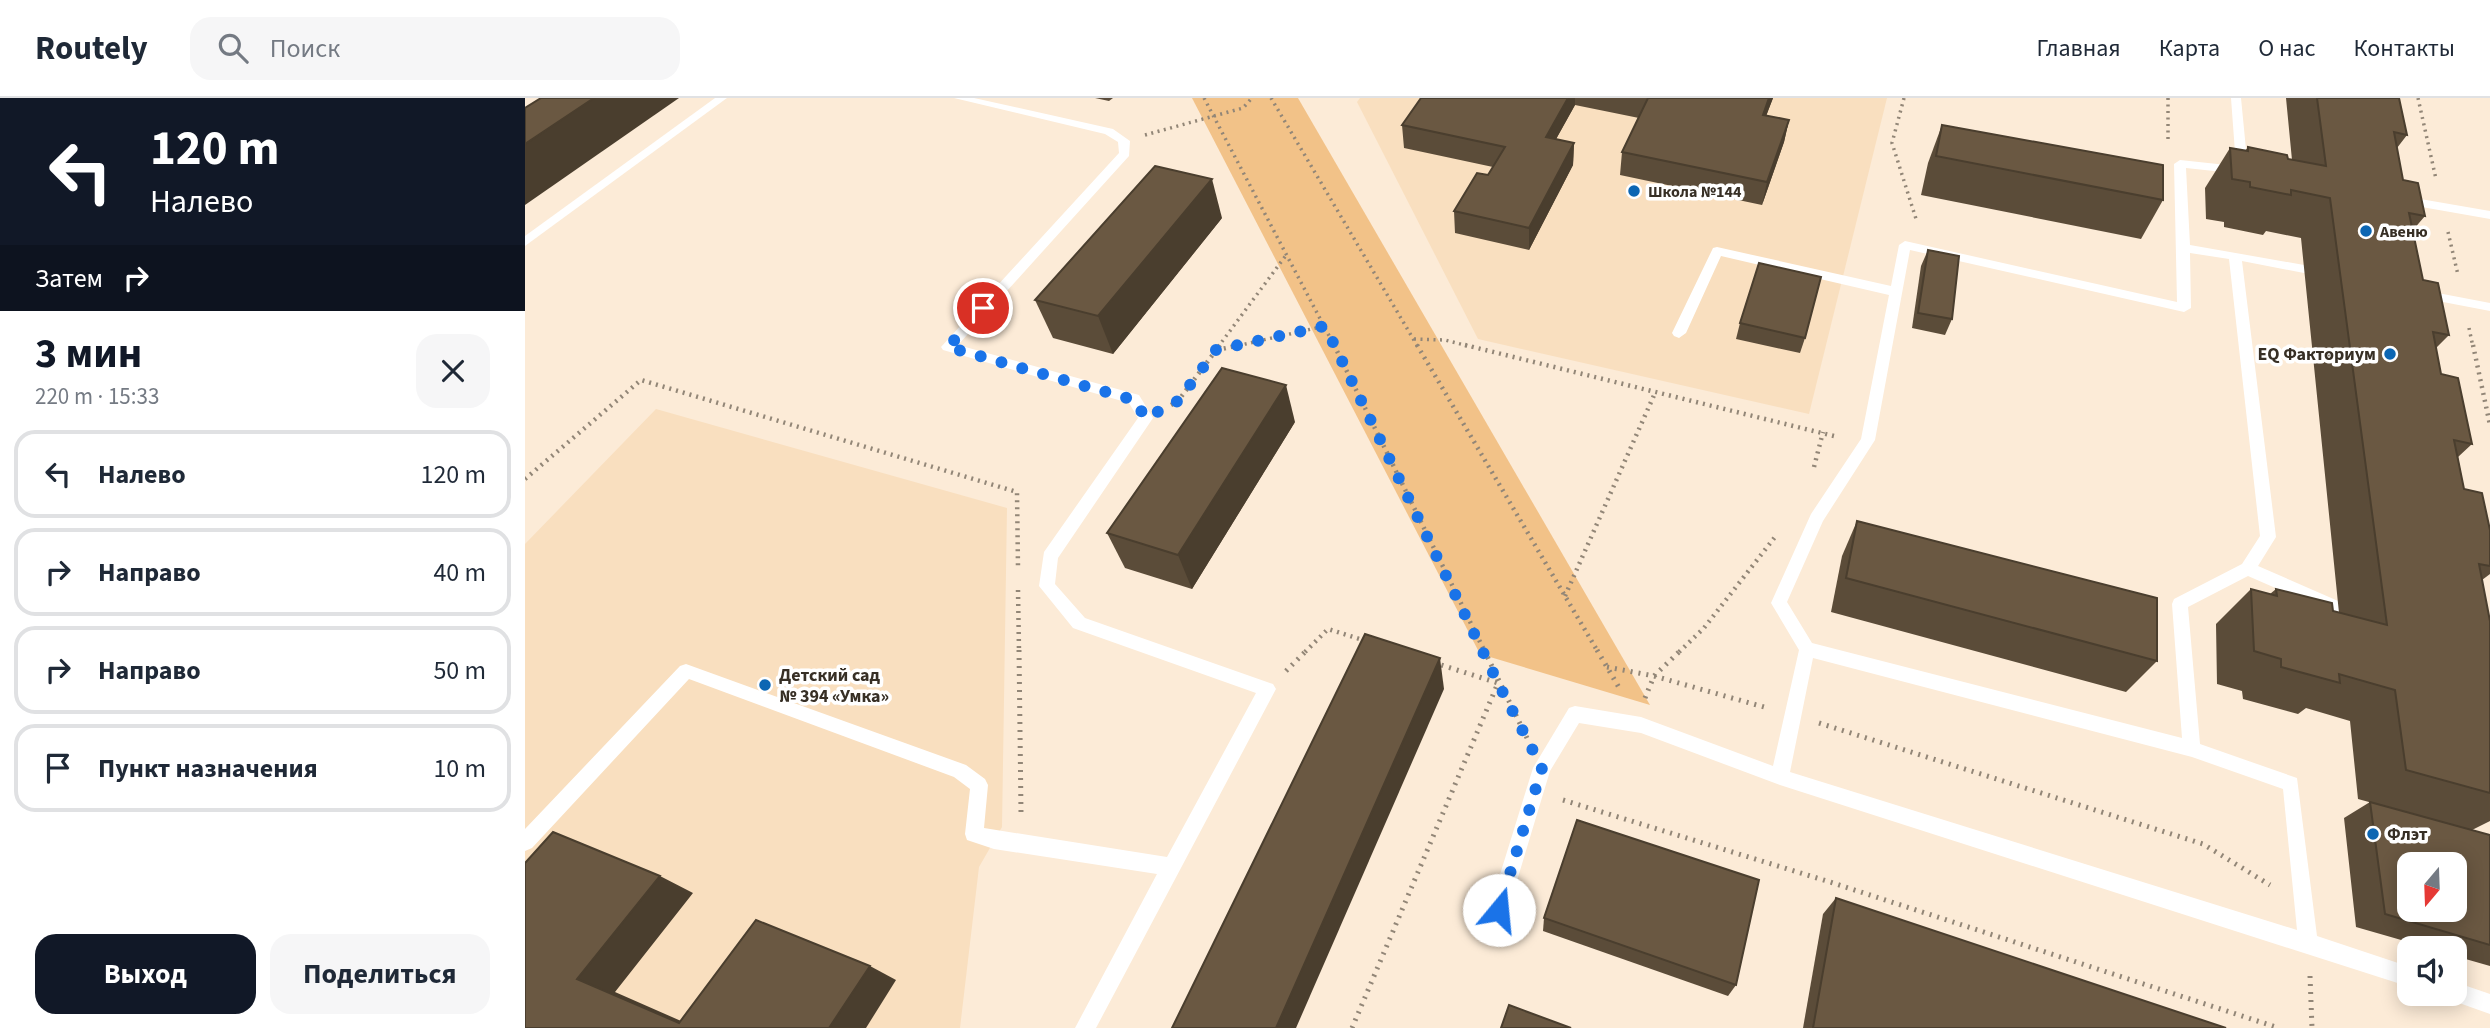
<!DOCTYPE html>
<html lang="ru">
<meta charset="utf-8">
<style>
:root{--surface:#fff;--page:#f6f6f7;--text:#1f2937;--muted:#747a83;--line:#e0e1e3;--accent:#111827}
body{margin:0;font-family:"Source Sans 3",sans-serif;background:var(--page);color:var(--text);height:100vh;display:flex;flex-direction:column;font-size:26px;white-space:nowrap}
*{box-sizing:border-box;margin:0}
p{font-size:23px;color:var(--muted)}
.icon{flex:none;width:38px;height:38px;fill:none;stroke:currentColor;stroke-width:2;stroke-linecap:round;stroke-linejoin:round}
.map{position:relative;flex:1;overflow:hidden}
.side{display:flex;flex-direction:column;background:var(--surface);width:525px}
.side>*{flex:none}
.banner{background:#111827;color:#fff;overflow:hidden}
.needle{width:46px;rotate:199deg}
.buttons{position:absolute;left:1872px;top:754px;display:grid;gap:14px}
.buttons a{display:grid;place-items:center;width:70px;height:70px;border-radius:14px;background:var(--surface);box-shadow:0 4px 18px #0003;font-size:35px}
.pin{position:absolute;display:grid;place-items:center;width:60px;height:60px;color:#fff;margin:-30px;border:4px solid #fff;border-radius:50%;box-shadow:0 2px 7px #0007}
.me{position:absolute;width:77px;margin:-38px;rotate:17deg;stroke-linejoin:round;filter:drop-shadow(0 0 5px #0008)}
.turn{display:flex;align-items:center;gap:24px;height:147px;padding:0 35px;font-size:32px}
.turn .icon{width:91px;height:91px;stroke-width:2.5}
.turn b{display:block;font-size:49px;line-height:60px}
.then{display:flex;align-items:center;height:66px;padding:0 35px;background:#0003;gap:14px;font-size:26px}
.round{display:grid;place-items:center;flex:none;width:74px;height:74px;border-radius:21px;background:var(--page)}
.summary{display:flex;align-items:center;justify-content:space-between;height:119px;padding:0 35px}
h1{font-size:42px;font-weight:700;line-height:52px;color:var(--accent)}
.cta{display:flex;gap:14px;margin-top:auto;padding:14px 35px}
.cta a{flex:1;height:80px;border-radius:21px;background:var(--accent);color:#fff;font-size:28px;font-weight:700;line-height:80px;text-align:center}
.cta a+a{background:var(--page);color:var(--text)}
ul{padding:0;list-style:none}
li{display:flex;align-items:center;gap:21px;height:88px;margin:0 14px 10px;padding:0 21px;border:4px solid var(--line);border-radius:21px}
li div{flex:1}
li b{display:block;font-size:26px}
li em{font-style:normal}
header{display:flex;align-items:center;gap:42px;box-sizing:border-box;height:98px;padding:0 35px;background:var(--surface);border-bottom:2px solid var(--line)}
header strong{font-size:33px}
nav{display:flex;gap:38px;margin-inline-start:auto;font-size:24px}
.search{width:490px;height:63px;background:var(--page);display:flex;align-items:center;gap:18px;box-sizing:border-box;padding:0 24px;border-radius:21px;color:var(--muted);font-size:26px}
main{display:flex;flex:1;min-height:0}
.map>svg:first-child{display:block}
.built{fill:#f9dfbf}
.green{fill:#f2c288}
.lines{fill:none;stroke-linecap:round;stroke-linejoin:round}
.path-far2{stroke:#928677;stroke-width:3.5;stroke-dasharray:2 4.5;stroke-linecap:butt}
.path-far1{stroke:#928677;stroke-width:4.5;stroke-dasharray:2 5;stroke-linecap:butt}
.path{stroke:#928677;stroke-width:5;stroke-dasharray:2 6;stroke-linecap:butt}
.lane{fill:#fff;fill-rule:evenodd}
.wall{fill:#5b4c39}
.shaded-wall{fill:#4a3e2e}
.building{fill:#6a5842;stroke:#4a3e2e;stroke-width:2;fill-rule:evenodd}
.route{stroke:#1a73e8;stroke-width:12;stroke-dasharray:0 21.6}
.poi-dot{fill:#0c66b3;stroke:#fff;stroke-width:2.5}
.labels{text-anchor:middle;stroke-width:7;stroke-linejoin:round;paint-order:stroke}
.far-poi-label{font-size:16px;font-weight:bold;fill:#372f25;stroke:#fff;text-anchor:start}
.poi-label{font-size:18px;font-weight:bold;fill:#372f25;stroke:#fff;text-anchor:start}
</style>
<header>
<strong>Routely</strong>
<div class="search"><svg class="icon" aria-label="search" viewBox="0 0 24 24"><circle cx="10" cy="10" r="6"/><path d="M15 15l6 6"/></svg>Поиск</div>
<nav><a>Главная</a><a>Карта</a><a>О нас</a><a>Контакты</a></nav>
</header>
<main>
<section class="side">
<div class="banner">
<div class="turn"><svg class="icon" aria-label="left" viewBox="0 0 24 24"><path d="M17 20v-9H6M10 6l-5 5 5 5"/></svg><div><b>120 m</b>Налево</div></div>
<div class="then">Затем<svg class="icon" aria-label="right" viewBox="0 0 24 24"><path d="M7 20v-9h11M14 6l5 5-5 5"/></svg></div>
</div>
<div class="summary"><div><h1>3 мин</h1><p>220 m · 15:33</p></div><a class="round"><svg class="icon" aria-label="close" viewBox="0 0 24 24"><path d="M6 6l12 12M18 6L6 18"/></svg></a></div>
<ul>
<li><svg class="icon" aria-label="left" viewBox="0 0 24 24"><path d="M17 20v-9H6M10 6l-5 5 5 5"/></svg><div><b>Налево</b></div><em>120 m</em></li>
<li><svg class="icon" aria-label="right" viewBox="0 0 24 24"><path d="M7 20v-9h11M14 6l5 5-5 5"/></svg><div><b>Направо</b></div><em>40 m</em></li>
<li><svg class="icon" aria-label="right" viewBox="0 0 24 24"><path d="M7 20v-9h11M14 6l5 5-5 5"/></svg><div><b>Направо</b></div><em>50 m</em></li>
<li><svg class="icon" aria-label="arrive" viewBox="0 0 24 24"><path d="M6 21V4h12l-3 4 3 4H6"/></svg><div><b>Пункт назначения</b></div><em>10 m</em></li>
</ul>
<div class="cta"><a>Выход</a><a>Поделиться</a></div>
</section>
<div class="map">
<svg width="1965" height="930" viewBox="0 0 1965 930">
<rect width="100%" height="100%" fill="#fcebd7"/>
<g class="built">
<path d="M 835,0 L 1362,0 L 1284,316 L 953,241 L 832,4 Z"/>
<path d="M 131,311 L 482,410 L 477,729 L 454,769 L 435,930 L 0,930 L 0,446 Z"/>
</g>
<path class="green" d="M 667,0 L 773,0 L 1125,607 L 955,556 Z"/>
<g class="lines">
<g class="path-far2">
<path d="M 679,0 L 810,249"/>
<path d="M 746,0 L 893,249"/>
<path d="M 1379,0 L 1367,45 L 1392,124"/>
<path d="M 1643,0 L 1643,45"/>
<path d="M 1893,0 L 1911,81"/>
<path d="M 620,37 L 718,10 L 727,0"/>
<path d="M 1923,134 L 1933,177"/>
<path d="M 1944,230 L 1948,249"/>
<path d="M 889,241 L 920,242 L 947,249"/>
<path d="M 693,249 L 762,156"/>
<path d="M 707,249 L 800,228"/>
</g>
<g class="path-far1">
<path d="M 809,247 L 960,554"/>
<path d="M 892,247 L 1073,554"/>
<path d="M 940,247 L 1313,339"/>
<path d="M 1948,247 L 1965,327"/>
<path d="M 692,252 L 715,247"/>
<path d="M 646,307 L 653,303 L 695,247"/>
<path d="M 1289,369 L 1298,334"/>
<path d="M 0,381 L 116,282 L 492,394 L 493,469"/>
<path d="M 493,492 L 494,554"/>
<path d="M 1040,498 L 1130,295"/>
<path d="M 780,554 L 803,531 L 841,543"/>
<path d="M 1154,554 L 1179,530 L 1250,439"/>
</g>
<g class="path">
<path d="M 494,552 L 496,714"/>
<path d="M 959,552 L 1002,640"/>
<path d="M 1072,552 L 1096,593"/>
<path d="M 1082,569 L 1129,578 L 1239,609"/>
<path d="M 761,573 L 782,552"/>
<path d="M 1120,600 L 1129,578 L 1156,552"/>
<path d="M 1294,625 L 1678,746 L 1745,787"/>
<path d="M 1038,702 L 1305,784 L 1754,930"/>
<path d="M 1785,878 L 1787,930"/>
<path d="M 827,930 L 973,585 L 913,566"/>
</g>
<g class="lane">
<path d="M 190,0 L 202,0 L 0,148 L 0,138 Z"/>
<path d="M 429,0 L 449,0 L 588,31 L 605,43 L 604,58 L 433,247 L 614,297 L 628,320 L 533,460 L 530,486 L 560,520 L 748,586 L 751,591 L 571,930 L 550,930 L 632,776 L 469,751 L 442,742 L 440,736 L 445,691 L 429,679 L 164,581 L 7,750 L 0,753 L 0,731 L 155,568 L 161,566 L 441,667 L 460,681 L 463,687 L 459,730 L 642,759 L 731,595 L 548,530 L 514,488 L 519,454 L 613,320 L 604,305 L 418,252 L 416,249 L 594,55 L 593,44 L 580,36 Z"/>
<path d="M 1706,0 L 1716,0 L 1723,72 L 1717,76 L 1661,70 L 1665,147 L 1779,167 L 1785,171 L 1779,175 L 1717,163 L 1751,439 L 1733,468 L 1820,506 L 1822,511 L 1820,516 L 1814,518 L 1723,478 L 1663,509 L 1675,646 L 1772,680 L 1792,838 L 1885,869 L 1885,889 L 1255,687 L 1116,635 L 1054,625 L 1025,673 L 981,819 L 974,822 L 967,819 L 964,812 L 1008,670 L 1044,610 L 1050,608 L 1116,619 L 1248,668 L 1274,552 L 1246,505 L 1286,416 L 1336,341 L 1364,197 L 1196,158 L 1161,235 L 1154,240 L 1149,238 L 1147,235 L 1188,150 L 1192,149 L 1366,188 L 1374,147 L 1380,143 L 1652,204 L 1649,66 L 1655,62 L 1711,68 ZM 1385,152 L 1659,214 L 1666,210 L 1665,155 L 1704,161 L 1735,438 L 1717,466 L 1649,501 L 1647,506 L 1657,640 L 1287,545 L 1262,504 L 1298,423 L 1350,342 ZM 1288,560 L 1667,659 L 1758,691 L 1772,832 L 1265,674 Z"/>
<path d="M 1878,98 L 1965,113 L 1965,121 L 1874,105 L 1872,102 Z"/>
<path d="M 1897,192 L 1965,205 L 1965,213 L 1892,199 L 1891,196 Z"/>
<path d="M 1930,884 L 1965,896 L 1965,916 L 1923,901 L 1921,896 L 1930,896 Z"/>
</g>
</g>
<g class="wall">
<path d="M 570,0 L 588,0 L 584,3 Z"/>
<path d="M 896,0 L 1248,0 L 1241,18 L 1264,22 L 1259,44 L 1237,107 L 1095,77 L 1097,54 L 1114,20 L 1050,7 L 1031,41 L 1049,45 L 1048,67 L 1004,152 L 930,135 L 929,113 L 963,77 L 968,69 L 879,50 L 877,27 Z"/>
<path d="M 1761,0 L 1874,0 L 1882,37 L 1872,50 L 1878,82 L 1900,118 L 1888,132 L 1898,182 L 1924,237 L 1911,250 L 1916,276 L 1947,346 L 1933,359 L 1939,391 L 1965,432 L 1965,476 L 1957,482 L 1965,523 L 1965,723 L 1947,732 L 1965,737 L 1965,868 L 1930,858 L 1930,850 L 1904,850 L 1831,829 L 1819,720 L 1845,704 L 1884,715 L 1833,701 L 1825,623 L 1781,610 L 1773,616 L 1718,601 L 1717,593 L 1692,586 L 1691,526 L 1726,491 L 1745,496 L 1751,491 L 1814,515 L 1776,140 L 1741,133 L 1738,137 L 1699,129 L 1699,124 L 1681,121 L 1680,90 L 1705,50 L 1720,53 L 1723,49 L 1767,62 Z"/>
<path d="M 1417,27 L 1638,102 L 1616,141 L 1396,97 L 1403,65 Z"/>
<path d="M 697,120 L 588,256 L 528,240 L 510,202 Z"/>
<path d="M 1403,152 L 1427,221 L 1420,237 L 1387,230 L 1396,168 Z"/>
<path d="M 1215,225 L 1280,240 L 1275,255 L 1211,241 Z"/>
<path d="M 770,324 L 667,491 L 600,470 L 582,435 Z"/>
<path d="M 1332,423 L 1632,563 L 1601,594 L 1306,514 L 1317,458 Z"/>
<path d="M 1311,800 L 1701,930 L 1278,930 L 1298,816 Z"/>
<path d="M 1019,820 L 1211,887 L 1203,898 L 1018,833 Z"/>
</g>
<g class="shaded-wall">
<path d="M 69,0 L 154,0 L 0,107 L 0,46 Z"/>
<path d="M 1043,0 L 1050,0 L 1050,7 L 1020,61 L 1021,39 Z"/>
<path d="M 1244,0 L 1248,0 L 1233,39 L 1238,17 Z"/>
<path d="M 1264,22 L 1259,44 L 1237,107 L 1242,84 Z"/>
<path d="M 1049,45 L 1048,67 L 1004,152 L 1004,130 Z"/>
<path d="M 687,81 L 697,120 L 588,256 L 573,218 Z"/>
<path d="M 761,287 L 770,324 L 667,491 L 653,457 Z"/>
<path d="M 915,560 L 919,591 L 771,930 L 751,930 Z"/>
<path d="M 135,778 L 168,795 L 90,894 L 172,930 L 154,925 L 52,881 Z"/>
<path d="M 345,868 L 371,882 L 341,930 L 304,930 Z"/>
</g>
<g class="building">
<path d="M 16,0 L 69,0 L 0,46 L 0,10 Z"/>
<path d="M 896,0 L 1043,0 L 1021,39 L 1049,45 L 1004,130 L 929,113 L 952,75 L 963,77 L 980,49 L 877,27 Z"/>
<path d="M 1123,0 L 1244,0 L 1238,17 L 1264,22 L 1242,84 L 1097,54 Z"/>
<path d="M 1792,0 L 1874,0 L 1882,37 L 1869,34 L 1878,82 L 1893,85 L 1900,118 L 1884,115 L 1898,182 L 1913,185 L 1924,237 L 1908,234 L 1916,276 L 1933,280 L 1947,346 L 1929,342 L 1939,391 L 1957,395 L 1965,432 L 1965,468 L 1954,466 L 1965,523 L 1965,695 L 1881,672 L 1870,592 L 1814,576 L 1815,585 L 1756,569 L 1756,561 L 1729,553 L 1726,491 L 1752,498 L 1751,491 L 1807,505 L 1808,513 L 1862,527 L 1805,100 L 1766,92 L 1766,97 L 1725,89 L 1725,84 L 1707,81 L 1705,50 L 1723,53 L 1723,49 L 1762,57 L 1763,61 L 1801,68 Z"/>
<path d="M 1417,27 L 1638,67 L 1638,102 L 1411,58 Z"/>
<path d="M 630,68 L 687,81 L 573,218 L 510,202 Z"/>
<path d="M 1403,152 L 1434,158 L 1427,221 L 1393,215 Z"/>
<path d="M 1234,165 L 1296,179 L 1280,240 L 1215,225 Z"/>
<path d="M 697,270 L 761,287 L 653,457 L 582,435 Z"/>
<path d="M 1332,423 L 1632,500 L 1632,563 L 1321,480 Z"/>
<path d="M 840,536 L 915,560 L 751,930 L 647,930 Z"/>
<path d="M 1845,704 L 1965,737 L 1965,847 L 1860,816 ZM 1885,766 L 1930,766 L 1930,812 L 1885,812 Z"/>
<path d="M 1052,722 L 1234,782 L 1211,887 L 1019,820 Z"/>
<path d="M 28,734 L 135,778 L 52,881 L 154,925 L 231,822 L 345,868 L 304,930 L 0,930 L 0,765 Z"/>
<path d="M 1311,800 L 1701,930 L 1288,930 Z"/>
<path d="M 984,907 L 1046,930 L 976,930 Z"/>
</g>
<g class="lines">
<path class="route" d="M 458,210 L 423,249 L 609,302 L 621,320 L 653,303 L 691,252 L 800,228 L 973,585 L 1017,670 L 974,812"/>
</g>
<g class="poi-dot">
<circle cx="1109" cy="93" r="7"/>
<circle cx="1841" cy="133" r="7"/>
<circle cx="1865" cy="256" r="7"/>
<circle cx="240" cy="587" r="7"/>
<circle cx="1848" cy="736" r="7"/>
</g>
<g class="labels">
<g class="far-poi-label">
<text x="1123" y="99">Школа №144</text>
<text x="1855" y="139">Авеню</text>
</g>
<g class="poi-label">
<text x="1851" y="262" text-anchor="end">EQ Факториум</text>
<text x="254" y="583">Детский сад<tspan x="254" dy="21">№ 394 «Умка»</tspan></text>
<text x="1862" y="742">Флэт</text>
</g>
</g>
</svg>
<div class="buttons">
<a><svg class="needle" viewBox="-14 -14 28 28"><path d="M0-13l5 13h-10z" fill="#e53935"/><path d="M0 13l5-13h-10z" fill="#747a83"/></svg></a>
<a><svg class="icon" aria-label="sound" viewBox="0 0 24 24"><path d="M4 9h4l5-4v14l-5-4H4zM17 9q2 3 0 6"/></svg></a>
</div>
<div class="pin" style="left:458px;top:210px;background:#d93025"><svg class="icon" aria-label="arrive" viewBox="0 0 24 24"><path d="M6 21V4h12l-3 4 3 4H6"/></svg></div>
<svg class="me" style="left:974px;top:812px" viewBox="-20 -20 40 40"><circle r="19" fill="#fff"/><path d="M0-13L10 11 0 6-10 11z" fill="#1a73e8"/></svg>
</div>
</main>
